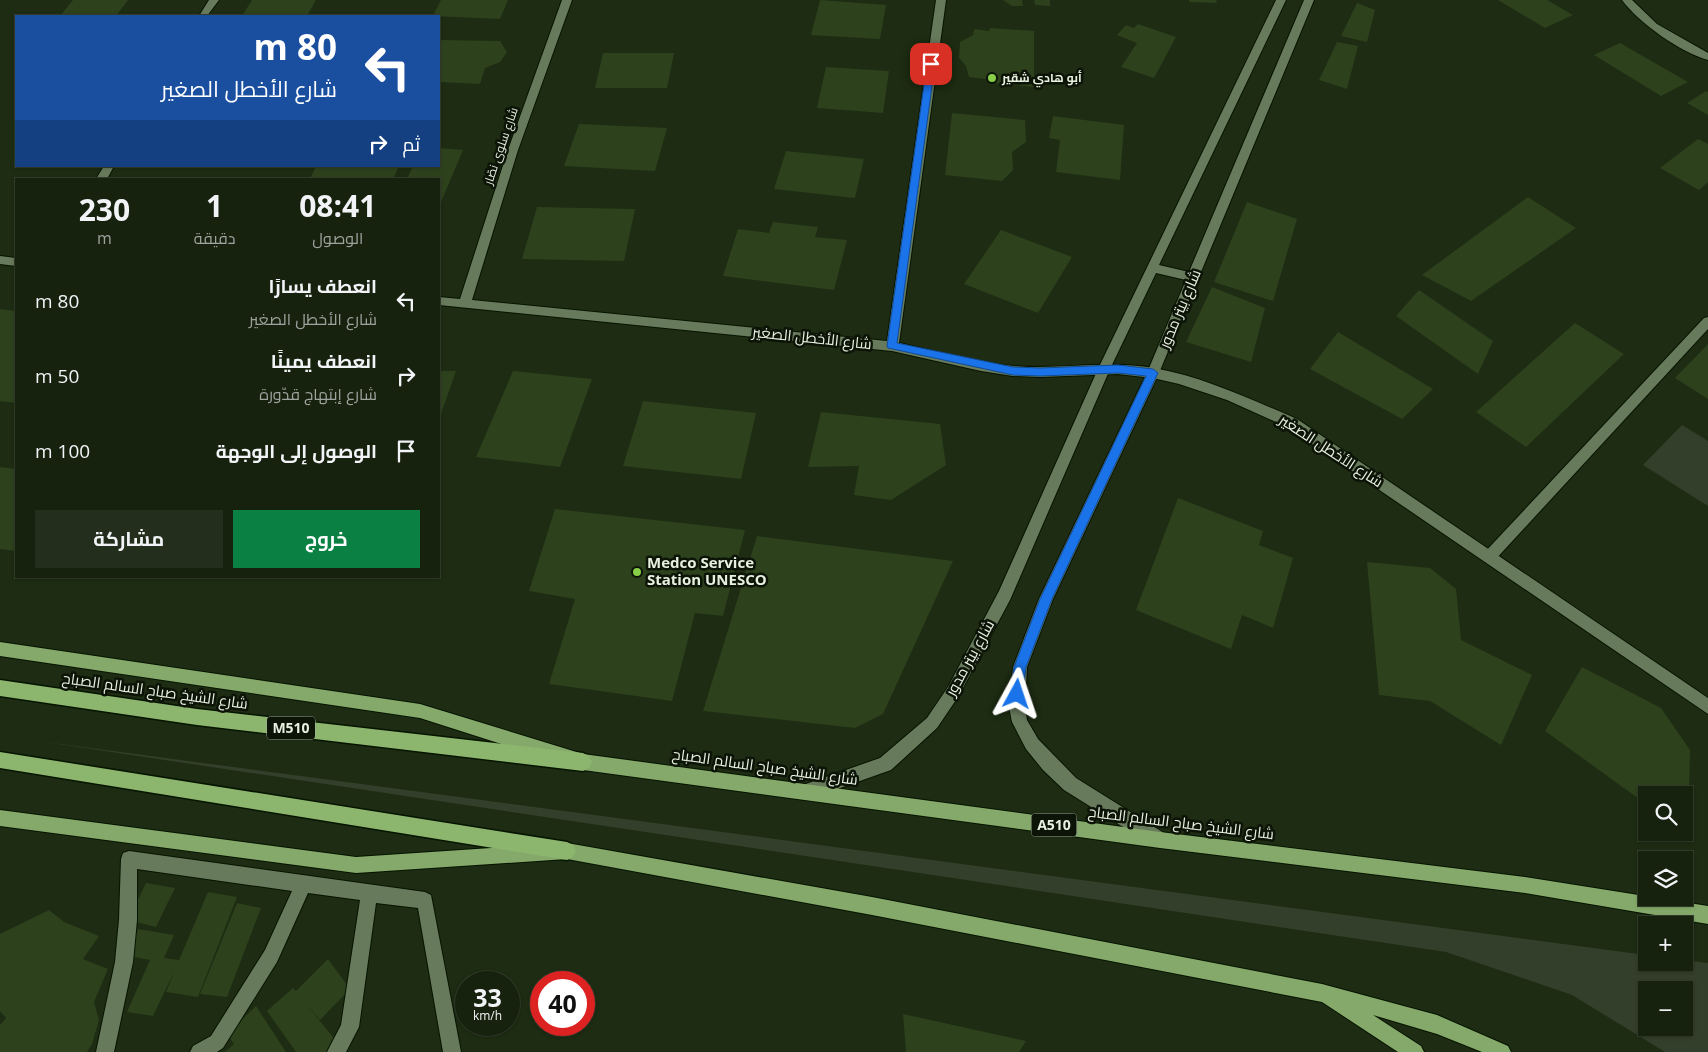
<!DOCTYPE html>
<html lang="ar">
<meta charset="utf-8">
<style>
:root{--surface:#16210e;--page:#232e1c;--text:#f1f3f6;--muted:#9ea39e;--line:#353e2e;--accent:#0b8043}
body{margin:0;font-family:"Open Sans",Cairo,sans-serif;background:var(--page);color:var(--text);direction:rtl;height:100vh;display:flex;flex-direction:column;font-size:19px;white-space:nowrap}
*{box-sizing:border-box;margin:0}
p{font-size:16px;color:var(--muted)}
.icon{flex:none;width:28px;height:28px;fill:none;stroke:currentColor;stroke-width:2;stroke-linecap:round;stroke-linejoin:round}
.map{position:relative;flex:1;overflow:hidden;direction:ltr}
.side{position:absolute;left:15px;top:178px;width:425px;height:400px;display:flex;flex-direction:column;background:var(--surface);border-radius:0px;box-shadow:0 1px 4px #0004,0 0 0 1px var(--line);direction:rtl}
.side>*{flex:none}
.top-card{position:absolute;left:15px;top:15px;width:425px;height:152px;border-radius:0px;box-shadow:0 1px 4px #0004,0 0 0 1px var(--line);direction:rtl;background:#1a4fa0;color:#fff;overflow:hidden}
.tools{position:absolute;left:1638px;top:786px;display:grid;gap:10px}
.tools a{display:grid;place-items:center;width:55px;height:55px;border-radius:0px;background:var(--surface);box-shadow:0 1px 4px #0004,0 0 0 1px var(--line);font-size:25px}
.speed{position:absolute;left:455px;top:971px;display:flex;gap:10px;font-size:25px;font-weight:700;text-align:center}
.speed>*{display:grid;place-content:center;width:65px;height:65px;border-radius:50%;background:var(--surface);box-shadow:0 1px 4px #0004,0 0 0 1px var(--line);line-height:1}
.speed small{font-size:12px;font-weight:400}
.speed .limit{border:8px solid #d22;background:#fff;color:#111}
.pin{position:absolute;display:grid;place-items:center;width:42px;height:42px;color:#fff;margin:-21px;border-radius:10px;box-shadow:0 2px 8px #0006}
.me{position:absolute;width:55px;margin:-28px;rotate:5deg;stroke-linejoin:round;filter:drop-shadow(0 0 4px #0008)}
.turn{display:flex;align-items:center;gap:18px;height:105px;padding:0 20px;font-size:22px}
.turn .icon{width:65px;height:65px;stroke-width:2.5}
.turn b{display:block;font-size:35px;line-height:42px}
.then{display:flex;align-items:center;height:48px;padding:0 20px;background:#0003;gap:10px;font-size:19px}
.eta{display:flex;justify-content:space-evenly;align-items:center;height:85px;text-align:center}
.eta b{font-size:30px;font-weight:700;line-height:35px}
.button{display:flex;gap:10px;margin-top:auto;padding:10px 20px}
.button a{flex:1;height:58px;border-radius:0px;background:var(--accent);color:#fff;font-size:20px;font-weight:700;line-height:58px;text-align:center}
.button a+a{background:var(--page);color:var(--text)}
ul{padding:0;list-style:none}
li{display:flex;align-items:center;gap:15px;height:75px;padding:0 20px}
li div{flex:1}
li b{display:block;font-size:19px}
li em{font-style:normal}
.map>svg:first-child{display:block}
.green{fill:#333f2a;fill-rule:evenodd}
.building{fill:#2d411d}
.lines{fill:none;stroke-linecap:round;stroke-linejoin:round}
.service-casing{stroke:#071400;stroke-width:2}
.pedestrian-casing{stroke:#071400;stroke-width:2}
.minor-casing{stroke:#071400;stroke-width:2}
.tertiary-casing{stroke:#071400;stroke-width:2}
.trunk-casing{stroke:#071400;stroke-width:2}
.motorway-casing{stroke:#071400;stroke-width:3}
.service{fill:#687a5c;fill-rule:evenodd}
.pedestrian{fill:#687a5c;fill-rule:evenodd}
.minor{fill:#687a5c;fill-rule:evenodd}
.tertiary{fill:#687a5c;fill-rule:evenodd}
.trunk{fill:#85a96a;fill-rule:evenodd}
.motorway{fill:#8cb56e;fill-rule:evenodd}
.route{fill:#1a73e8;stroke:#114b97}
.poi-dot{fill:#88cf49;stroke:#0c1307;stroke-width:2}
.labels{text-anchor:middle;stroke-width:5;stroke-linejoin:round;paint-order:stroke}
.far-poi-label{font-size:12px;font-weight:bold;fill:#e7f1e0;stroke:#0c1307;text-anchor:start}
.far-street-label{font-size:12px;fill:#e7f1e0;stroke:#0c1307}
.shield{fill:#0c1307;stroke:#a5ae9f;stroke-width:1}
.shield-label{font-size:14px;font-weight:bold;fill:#e7f1e0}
.street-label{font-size:15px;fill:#e7f1e0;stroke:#0c1307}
.poi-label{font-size:15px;font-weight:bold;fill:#e7f1e0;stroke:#0c1307;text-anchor:start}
</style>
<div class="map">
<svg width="1708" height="1052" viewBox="0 0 1708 1052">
<rect width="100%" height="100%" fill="#1d2c12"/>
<g class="green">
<path d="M 1682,425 L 1708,441 L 1708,506 L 1643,465 Z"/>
<path d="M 38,741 L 1646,955 L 1646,962 L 1684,962 L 1684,960 L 1708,963 L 1708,1052 L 1665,1052 L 1572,995 L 1446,952 ZM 1646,990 L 1684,990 L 1684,1028 L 1646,1028 Z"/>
</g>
<g class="building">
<path d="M 73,0 L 128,0 L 116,16 L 60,16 Z"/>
<path d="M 252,0 L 316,0 L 307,16 L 242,16 Z"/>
<path d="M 441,0 L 508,0 L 500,19 L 433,16 Z"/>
<path d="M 820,0 L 886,5 L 880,39 L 811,35 Z"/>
<path d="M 1003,0 L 1022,0 L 1023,6 L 1012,6 Z"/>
<path d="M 1034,0 L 1050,0 L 1050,6 L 1035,5 Z"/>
<path d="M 1189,0 L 1216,0 L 1217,3 L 1189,2 Z"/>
<path d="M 1498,0 L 1547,0 L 1573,15 L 1545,28 Z"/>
<path d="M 1357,3 L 1375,10 L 1367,42 L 1341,36 Z"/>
<path d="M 1138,24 L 1176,37 L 1154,78 L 1121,67 L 1137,43 L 1117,35 L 1126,25 L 1134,28 Z"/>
<path d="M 990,28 L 1034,31 L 1034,87 L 993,83 L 986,79 L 969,77 L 966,66 L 959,58 L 960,42 L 973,35 L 974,29 L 989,31 Z"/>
<path d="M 439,40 L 500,41 L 507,52 L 500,62 L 485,68 L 480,84 L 439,82 Z"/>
<path d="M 1337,42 L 1358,46 L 1347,89 L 1319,80 Z"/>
<path d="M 1620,43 L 1688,82 L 1661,96 L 1594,55 Z"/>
<path d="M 603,53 L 674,53 L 667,88 L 595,88 Z"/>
<path d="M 826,67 L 889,71 L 883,113 L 817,108 Z"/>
<path d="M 1706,91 L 1708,92 L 1708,115 L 1687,103 Z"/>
<path d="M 952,113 L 1025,120 L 1026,142 L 1012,152 L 1013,170 L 1002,181 L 945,175 Z"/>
<path d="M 1053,116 L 1124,125 L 1120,180 L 1056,172 L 1060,140 L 1049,138 Z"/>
<path d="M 579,124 L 667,128 L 655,171 L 564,166 Z"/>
<path d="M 1698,139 L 1708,144 L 1708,182 L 1699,190 L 1660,168 Z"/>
<path d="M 439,148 L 463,150 L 439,207 L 439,179 L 407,179 L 413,166 L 439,166 Z"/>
<path d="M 786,151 L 864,159 L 855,198 L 774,189 Z"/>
<path d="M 316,166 L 399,166 L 393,179 L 310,179 Z"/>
<path d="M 1528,197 L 1576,228 L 1471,301 L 1422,275 Z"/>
<path d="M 1247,202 L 1297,219 L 1273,301 L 1214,282 Z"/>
<path d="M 537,207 L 635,209 L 624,261 L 522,259 Z"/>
<path d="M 773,222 L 818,227 L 815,237 L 847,240 L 834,290 L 723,276 L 738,229 L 769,233 Z"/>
<path d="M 1001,230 L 1072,257 L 1038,313 L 964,284 Z"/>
<path d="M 1212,287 L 1265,308 L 1251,362 L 1186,342 Z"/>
<path d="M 1419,290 L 1493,341 L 1478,374 L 1396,316 Z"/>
<path d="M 0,309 L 16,311 L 16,403 L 0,401 Z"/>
<path d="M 1575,323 L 1624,354 L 1526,447 L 1476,412 Z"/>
<path d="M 1338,332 L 1433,389 L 1402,419 L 1310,369 Z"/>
<path d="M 1708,344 L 1708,399 L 1675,378 Z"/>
<path d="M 439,371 L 456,371 L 439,420 Z"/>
<path d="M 513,371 L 592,379 L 560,467 L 476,457 Z"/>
<path d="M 643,401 L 756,413 L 741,479 L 623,466 Z"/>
<path d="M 821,412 L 940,424 L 946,465 L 891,500 L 854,495 L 859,466 L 808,467 Z"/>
<path d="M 0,467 L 16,469 L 16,551 L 0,549 Z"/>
<path d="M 1178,498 L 1263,531 L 1259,545 L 1293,558 L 1273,628 L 1242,615 L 1231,649 L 1136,610 Z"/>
<path d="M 555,509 L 745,530 L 723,616 L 695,613 L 672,701 L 549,684 L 575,599 L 529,591 Z"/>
<path d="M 757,536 L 953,561 L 883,714 L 855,728 L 703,711 Z"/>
<path d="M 1367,562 L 1430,568 L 1456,589 L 1461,640 L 1532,675 L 1501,745 L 1430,701 L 1379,695 Z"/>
<path d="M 1582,667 L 1661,708 L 1690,750 L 1689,791 L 1681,795 L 1646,795 L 1646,804 L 1545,731 Z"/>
<path d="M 146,883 L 175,888 L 156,927 L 128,920 Z"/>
<path d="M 208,892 L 237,897 L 198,997 L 166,992 L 174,972 L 153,1016 L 127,1012 L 150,960 L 128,956 L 138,929 L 174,935 L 164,958 L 179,960 Z"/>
<path d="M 237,903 L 261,908 L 227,997 L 200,994 Z"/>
<path d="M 49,910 L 64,922 L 99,936 L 83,959 L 108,969 L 94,1002 L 99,1020 L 92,1044 L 87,1052 L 0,1052 L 0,1025 L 6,1018 L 0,1011 L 0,934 Z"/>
<path d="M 328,959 L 350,989 L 320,1020 L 307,1005 L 336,1041 L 326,1052 L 296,1052 L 267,1011 L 293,988 L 296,991 Z"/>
<path d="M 256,1006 L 286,1052 L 225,1052 L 234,1044 L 227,1034 Z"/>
<path d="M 903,1014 L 1026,1041 L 1019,1052 L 906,1052 Z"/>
</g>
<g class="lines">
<g class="service-casing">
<g id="service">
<path d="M 1622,0 L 1632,0 L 1657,24 L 1708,53 L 1708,60 C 1680,52 1639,23 1622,0 Z"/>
<path d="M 1708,317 L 1708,329 L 1494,561 L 1489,563 L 1484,561 L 1482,557 L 1484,553 L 1704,318 Z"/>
</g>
</g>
<g class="pedestrian-casing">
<path id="pedestrian" d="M 129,851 L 425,892 L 431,895 L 461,1052 L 443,1052 L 418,908 L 376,903 L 359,1027 L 346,1052 L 327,1052 L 341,1025 L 360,900 L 308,893 L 277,962 L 223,1048 L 217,1052 L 190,1052 L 193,1046 L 211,1036 L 265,950 L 292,891 L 137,869 L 137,920 L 133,962 L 114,1052 L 96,1052 L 115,962 L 119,920 L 121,859 L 123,853 Z"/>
</g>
<g class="minor-casing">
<g id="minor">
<path d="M 209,0 L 219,0 L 207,16 L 199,16 Z"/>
<path d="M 562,0 L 572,0 L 518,150 L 472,300 L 887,341 L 936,0 L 946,0 L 899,343 C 936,351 975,363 1014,366 C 1061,370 1107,360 1154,368 C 1204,377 1250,399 1297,419 L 1708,698 L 1708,714 L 1287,427 L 1227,400 L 1179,384 L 1153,378 L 1118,374 L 1040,377 L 1013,376 L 981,371 L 892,351 L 439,305 L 439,297 L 460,299 L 508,150 Z"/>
<path d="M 104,166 L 114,166 L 107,179 L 96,179 Z"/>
<path d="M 0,256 L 16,258 L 16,266 L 0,264 Z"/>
</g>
</g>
<g class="tertiary-casing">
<path id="tertiary" d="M 1276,0 L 1286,0 L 1159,265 L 1189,272 L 1304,0 L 1314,0 L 1159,373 L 1053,599 L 1027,667 L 1025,707 L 1027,720 L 1038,739 L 1076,778 L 1164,833 L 1166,839 L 1164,845 L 1158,847 L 1152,845 L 1064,790 L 1043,770 L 1026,749 L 1012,722 L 1009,707 L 1013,667 L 1039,599 L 1147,373 L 1186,280 L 1156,273 L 1110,369 L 1010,600 L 958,697 L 937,728 L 891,770 L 809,799 L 803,797 L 801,791 L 803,785 L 880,758 L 927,718 L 948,687 L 999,591 L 1098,369 Z"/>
</g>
<g class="trunk-casing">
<g id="trunk">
<path d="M 0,642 L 420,704 L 583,754 L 1160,832 L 1525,877 L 1708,906 L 1708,924 L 1525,893 L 1160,848 L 583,770 L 420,718 L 0,656 Z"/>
<path d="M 0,810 L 356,857 L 567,843 L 872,897 L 1322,984 L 1437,1015 L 1508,1046 L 1511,1052 L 1482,1052 L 1437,1034 L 1373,1015 L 1421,1046 L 1424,1052 L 1398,1052 L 1322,1002 L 872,915 L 567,859 L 356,873 L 0,826 Z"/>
</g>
</g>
<g class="motorway-casing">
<g id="motorway">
<path d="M 0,680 L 197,709 L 583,753 L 589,756 L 592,762 L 589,768 L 583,771 L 197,725 L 0,696 Z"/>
<path d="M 0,752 L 567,842 L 573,845 L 576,851 L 573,857 L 567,860 L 0,768 Z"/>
</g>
</g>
<use href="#service" class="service"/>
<use href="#pedestrian" class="pedestrian"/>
<use href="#minor" class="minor"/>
<use href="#tertiary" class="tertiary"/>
<use href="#trunk" class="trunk"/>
<use href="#motorway" class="motorway"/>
</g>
<path class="route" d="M 931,61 L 935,64 L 897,343 L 1013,367 L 1040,368 L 1118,365 L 1153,369 L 1158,373 L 1052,599 L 1026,667 L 1022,698 L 1017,700 L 1013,698 L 1011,694 L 1014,667 L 1040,599 L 1146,376 L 1118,373 L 1040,376 L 1013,375 L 888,348 L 887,346 L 927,64 Z"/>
<g class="poi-dot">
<circle cx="992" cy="78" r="5"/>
<circle cx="637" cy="572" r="5"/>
</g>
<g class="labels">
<g class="far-poi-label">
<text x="1002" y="82">أبو هادي شقير</text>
</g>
<g class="far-street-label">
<text transform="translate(501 146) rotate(-71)" y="4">شارع سلوى نصّار</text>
</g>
<g class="shield">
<rect x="267" y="716.5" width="48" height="23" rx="4"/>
<rect x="1031.5" y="813.5" width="45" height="23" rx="4"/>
</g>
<g class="shield-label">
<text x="291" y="733">M510</text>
<text x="1054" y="830">A510</text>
</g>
<g class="street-label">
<text transform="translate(1180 309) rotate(-67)" y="5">شارع بيتر مدور</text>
<text transform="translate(812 338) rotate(6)" y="5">شارع الأخطل الصغير</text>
<text transform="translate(1331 451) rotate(33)" y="5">شارع الأخطل الصغير</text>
<text transform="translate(970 658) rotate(-61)" y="5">شارع بيتر مدور</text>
<text transform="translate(155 691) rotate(8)" y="5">شارع الشيخ صباح السالم الصباح</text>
<text transform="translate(765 767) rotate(8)" y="5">شارع الشيخ صباح السالم الصباح</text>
<text transform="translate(1181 823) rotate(7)" y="5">شارع الشيخ صباح السالم الصباح</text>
</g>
<g class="poi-label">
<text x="647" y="568">Medco Service<tspan x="647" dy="17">Station UNESCO</tspan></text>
</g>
</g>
</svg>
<div class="tools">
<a><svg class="icon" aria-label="search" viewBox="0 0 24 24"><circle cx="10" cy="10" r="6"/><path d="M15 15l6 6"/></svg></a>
<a><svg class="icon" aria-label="layers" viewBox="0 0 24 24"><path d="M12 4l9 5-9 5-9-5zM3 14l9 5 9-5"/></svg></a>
<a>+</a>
<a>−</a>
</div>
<div class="speed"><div>33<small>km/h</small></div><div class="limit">40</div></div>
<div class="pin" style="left:931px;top:64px;background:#d93025"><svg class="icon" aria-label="arrive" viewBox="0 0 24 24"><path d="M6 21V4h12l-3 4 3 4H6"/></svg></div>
<svg class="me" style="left:1017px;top:694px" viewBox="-20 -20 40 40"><path d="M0-17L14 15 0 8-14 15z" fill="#1a73e8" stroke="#fff" stroke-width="4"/></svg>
<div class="top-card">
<div class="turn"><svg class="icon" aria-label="left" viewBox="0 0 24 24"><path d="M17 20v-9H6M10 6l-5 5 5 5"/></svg><div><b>80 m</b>شارع الأخطل الصغير</div></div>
<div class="then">ثم<svg class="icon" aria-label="right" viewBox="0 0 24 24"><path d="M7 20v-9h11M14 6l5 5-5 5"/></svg></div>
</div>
<section class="side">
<div class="eta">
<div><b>08:41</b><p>الوصول</p></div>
<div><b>1</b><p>دقيقة</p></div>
<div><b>230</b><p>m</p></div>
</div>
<ul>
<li><svg class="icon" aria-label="left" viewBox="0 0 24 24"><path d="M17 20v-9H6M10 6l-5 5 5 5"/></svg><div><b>انعطف يسارًا</b><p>شارع الأخطل الصغير</p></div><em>80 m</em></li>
<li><svg class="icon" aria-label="right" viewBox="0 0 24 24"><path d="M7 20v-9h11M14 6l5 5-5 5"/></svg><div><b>انعطف يمينًا</b><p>شارع إبتهاج قدّورة</p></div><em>50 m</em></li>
<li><svg class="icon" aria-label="arrive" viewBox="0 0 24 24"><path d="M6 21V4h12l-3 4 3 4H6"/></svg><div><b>الوصول إلى الوجهة</b></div><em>100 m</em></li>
</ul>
<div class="button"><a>خروج</a><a>مشاركة</a></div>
</section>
</div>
